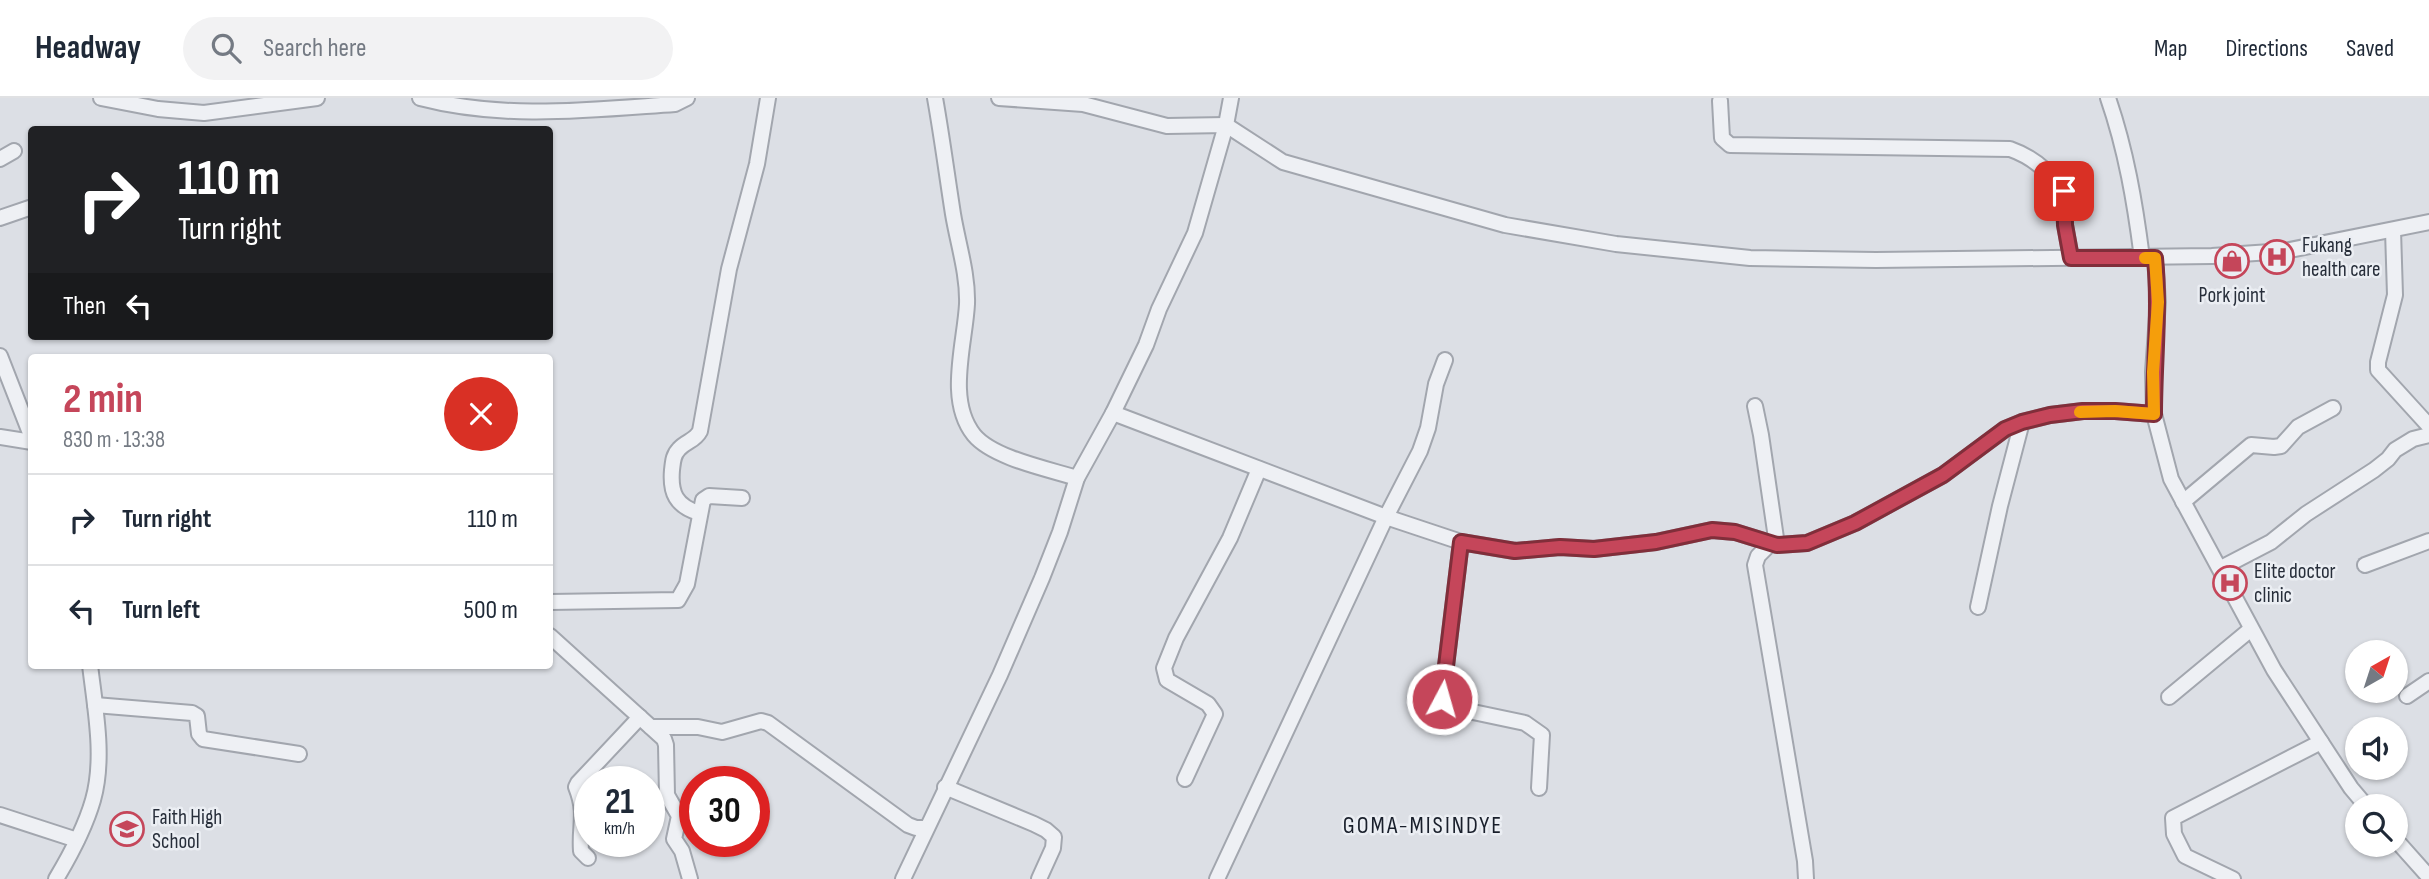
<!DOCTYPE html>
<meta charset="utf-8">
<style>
:root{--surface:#fff;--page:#f2f2f3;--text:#1f2937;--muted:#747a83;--line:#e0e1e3;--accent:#c5465a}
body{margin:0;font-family:"Sofia Sans Condensed",sans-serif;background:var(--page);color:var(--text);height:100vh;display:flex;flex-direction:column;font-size:26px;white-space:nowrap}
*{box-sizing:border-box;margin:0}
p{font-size:23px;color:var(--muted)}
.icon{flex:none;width:38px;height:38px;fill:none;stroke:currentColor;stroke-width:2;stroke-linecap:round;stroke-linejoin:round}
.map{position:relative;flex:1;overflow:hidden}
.side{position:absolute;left:28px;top:256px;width:525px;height:315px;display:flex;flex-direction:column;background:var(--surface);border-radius:7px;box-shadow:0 2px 5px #0004}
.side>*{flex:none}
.top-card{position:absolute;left:28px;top:28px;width:525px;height:214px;border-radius:7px;box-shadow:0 2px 5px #0004;background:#202124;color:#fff;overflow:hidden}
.needle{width:46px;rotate:39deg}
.fabs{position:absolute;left:2345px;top:542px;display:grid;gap:14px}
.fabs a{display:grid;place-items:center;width:63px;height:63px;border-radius:50%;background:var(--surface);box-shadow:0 2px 5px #0004;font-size:35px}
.speed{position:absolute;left:574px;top:668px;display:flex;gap:14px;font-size:35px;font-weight:700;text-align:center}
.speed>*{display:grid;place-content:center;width:91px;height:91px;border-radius:50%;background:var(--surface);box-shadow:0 2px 5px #0004;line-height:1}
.speed small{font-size:18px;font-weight:400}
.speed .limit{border:10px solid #d22;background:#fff;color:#111}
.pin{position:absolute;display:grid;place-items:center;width:60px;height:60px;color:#fff;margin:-30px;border-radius:14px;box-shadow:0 4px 10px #0006}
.me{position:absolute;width:77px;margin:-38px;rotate:6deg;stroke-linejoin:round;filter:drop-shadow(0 0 5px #0008)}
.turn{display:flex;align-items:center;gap:24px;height:147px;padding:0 35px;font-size:32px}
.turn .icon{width:91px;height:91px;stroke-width:2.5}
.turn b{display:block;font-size:49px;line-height:60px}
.then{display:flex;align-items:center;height:66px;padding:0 35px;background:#0003;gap:14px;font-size:26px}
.round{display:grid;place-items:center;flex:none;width:74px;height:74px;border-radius:37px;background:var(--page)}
.overview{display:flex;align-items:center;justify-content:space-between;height:119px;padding:0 35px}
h1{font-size:42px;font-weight:700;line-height:52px;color:var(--accent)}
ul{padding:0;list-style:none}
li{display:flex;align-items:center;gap:21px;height:91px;padding:0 35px;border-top:2px solid var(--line)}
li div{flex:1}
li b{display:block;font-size:26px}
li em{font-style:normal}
header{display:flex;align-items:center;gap:42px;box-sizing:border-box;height:98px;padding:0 35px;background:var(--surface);border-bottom:2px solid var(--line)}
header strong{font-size:33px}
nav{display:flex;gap:38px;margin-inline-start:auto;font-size:24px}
.search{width:490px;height:63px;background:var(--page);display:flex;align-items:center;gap:18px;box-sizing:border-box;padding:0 24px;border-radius:38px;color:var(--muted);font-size:26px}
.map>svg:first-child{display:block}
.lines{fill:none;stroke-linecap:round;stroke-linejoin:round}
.minor-casing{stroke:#a2a6ae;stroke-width:18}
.minor{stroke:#eef0f4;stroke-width:14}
.route-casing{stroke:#802e3a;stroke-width:18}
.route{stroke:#c5465a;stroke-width:12}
.slow{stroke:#f59e0b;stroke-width:12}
.labels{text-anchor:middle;stroke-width:5;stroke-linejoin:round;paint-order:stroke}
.poi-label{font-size:21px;fill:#272e3a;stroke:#ebeef3;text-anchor:start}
.quarter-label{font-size:24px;letter-spacing:2px;fill:#191f2b;stroke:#ebeef3}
</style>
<header>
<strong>Headway</strong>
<div class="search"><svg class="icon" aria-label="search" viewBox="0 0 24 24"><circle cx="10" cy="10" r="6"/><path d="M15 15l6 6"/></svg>Search here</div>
<nav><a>Map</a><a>Directions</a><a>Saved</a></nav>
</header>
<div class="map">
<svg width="2429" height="781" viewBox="0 0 2429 781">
<rect width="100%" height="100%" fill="#dcdfe5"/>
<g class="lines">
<g class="minor-casing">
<g id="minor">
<path d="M 101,0 L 158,11 L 204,15 L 317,0"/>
<path d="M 420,0 C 504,22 589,12 675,6 L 687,0"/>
<path d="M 935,0 C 942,39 947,78 953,116 C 958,146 968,176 967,206 C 965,246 946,302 974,337 C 993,360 1048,371 1077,380"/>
<path d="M 999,0 L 1083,6 L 1167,28 L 1226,27 L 1283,64 L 1505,127 L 1616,146 L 1750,160 L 1876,162 L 2212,158 L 2285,153 L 2429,124"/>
<path d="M 1231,0 L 1226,27 L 1195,135 L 1159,211 L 1146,247 L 1113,315 L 1386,419 L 1461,444 L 1515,453 L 1560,449 L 1594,451 L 1656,444 L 1712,432 L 1735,434 L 1777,447 L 1807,445 L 1855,425 L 1943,377 L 2005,331 L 2022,324 L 2050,317 L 2083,313 L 2115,313 L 2154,316"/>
<path d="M 2108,0 C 2126,52 2135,105 2142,160"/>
<path d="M 1720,3 L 1722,40 L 1730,47 L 2010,51 C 2033,59 2050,74 2064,93 L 2065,127 L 2071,160"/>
<path d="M 0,61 L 14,53"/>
<path d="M 0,120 L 32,109"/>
<path d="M 2393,132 L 2395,197 L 2378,264 L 2378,272 L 2429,328"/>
<path d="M 2155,160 L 2158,204 L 2153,274 L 2154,316 L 2171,381 L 2274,572 L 2351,690 L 2367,709"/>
<path d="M 0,258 L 32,340"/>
<path d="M 1755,308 L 1761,337 L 1777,447"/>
<path d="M 0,339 L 32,344"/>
<path d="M 2183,404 L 2251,347 L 2274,349 L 2281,348 L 2298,329 L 2333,310"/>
<path d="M 699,415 C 676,408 670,395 672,372 C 673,364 673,357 679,351 C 686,343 695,343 700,333 L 729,171 L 757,66 L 768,0"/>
<path d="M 1461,444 L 1442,601 L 1454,610 L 1525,625 L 1542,637 L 1539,690"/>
<path d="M 1770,446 L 1758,458 L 1755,467 L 1805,763 L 1806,781"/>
<path d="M 2365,467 L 2429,443"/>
<path d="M 2221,470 L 2271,444 L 2306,416 L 2374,372 L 2388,361 L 2395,352 L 2413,341 L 2429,337"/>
<path d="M 550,504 L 678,502 L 687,486 L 703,402 L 709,398 L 742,400"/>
<path d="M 1978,509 L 2000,408 L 2022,324"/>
<path d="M 550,538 L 664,641 L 666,647 L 667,697 L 679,718 L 674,741 L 682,753 L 690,781"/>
<path d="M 2407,598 L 2429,583"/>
<path d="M 2169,599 L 2251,531"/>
<path d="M 95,607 L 192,615 L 197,618 L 199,636 L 203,641 L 299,656"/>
<path d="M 651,629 L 698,629 L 722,634 L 761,623 L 768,625 L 908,727 L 916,730 L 926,730"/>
<path d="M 1185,681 L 1215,616 L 1208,606 L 1167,582 L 1164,570 L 1176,540 L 1230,440 L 1259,371"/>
<path d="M 945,689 L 1034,726 L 1046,732 L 1054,739 L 1053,750 L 1039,781"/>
<path d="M 0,717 L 77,742"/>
<path d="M 2396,742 L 2429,779"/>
<path d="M 588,760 L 581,753 C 579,726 587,717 576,689 L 578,685 L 640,619"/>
<path d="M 56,781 C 71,756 85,730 93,702 C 105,660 95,610 90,567"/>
<path d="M 903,781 L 1000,577 L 1042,480 L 1060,434 L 1077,380 L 1113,315"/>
<path d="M 1217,781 L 1386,419 L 1420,353 L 1428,330 L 1436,286 L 1445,262"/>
<path d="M 2233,781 L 2185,758 L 2174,736 L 2173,720 L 2321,644"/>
</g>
</g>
<use href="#minor" class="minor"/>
</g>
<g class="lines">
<g class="route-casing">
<path id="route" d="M 1442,601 L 1461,444 L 1515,453 L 1560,449 L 1594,451 L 1656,444 L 1712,432 L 1735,434 L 1777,447 L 1807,445 L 1855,425 L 1943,377 L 2005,331 L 2022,324 L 2050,317 L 2083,313 L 2115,313 L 2154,316 C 2154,264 2160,211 2155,160 L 2071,160 L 2065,127 L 2064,93"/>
</g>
<use href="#route" class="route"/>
<path class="slow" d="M 2080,314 L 2115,313 L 2154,316 L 2153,274 L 2158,204 L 2155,160 L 2145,160"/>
</g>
<defs>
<g id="hospital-ring" transform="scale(1.75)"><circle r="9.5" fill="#ebeef3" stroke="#c5465a" stroke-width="1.5"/><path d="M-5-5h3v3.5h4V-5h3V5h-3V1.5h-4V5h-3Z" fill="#c5465a"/></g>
<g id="shop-ring" transform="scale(1.75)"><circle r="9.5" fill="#ebeef3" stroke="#c5465a" stroke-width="1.5"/><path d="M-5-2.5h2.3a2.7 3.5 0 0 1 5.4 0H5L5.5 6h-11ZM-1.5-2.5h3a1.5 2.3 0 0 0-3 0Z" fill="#c5465a"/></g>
<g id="school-ring" transform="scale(1.75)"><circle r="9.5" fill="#ebeef3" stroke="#c5465a" stroke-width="1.5"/><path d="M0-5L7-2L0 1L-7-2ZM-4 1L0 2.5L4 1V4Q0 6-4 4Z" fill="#c5465a"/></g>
</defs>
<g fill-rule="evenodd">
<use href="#hospital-ring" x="2277" y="159"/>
<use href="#shop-ring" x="2232" y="163"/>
<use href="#hospital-ring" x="2230" y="485"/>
<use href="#school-ring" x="127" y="731"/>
</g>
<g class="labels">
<g class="poi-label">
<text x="2302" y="154">Fukang<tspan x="2302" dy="24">health care</tspan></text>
<text x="2232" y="204" text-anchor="middle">Pork joint</text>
<text x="2254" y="480">Elite doctor<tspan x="2254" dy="24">clinic</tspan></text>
<text x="152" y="726">Faith High<tspan x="152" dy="24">School</tspan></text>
</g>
<g class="quarter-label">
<text x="1423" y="735">GOMA-MISINDYE</text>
</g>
</g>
</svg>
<div class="fabs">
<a><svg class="needle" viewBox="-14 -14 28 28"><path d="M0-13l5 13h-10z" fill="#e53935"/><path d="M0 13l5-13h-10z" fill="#747a83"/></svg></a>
<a><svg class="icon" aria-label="sound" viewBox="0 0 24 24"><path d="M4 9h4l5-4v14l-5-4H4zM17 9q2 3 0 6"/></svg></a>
<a><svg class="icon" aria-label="search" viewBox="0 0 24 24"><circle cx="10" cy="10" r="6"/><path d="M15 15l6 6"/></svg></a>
</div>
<div class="speed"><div>21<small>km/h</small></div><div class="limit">30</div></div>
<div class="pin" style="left:2064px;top:93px;background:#d93025"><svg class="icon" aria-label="arrive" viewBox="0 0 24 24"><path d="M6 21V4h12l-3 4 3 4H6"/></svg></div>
<svg class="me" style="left:1442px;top:601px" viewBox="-20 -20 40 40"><circle r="17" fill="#c5465a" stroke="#fff" stroke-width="3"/><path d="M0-11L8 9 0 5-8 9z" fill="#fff"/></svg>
<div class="top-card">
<div class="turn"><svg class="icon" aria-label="right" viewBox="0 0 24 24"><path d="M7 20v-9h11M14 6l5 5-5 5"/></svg><div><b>110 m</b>Turn right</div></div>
<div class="then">Then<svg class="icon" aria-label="left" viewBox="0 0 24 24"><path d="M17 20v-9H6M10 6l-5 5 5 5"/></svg></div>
</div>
<section class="side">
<div class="overview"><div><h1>2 min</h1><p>830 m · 13:38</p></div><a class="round" style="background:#d93025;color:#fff"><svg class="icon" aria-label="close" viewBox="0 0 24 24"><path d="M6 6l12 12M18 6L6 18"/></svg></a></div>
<ul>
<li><svg class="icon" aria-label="right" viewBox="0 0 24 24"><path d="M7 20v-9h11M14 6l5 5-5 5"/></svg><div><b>Turn right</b></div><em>110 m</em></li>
<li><svg class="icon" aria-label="left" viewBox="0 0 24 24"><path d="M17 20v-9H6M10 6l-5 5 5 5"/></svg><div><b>Turn left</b></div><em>500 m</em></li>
</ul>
</section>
</div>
